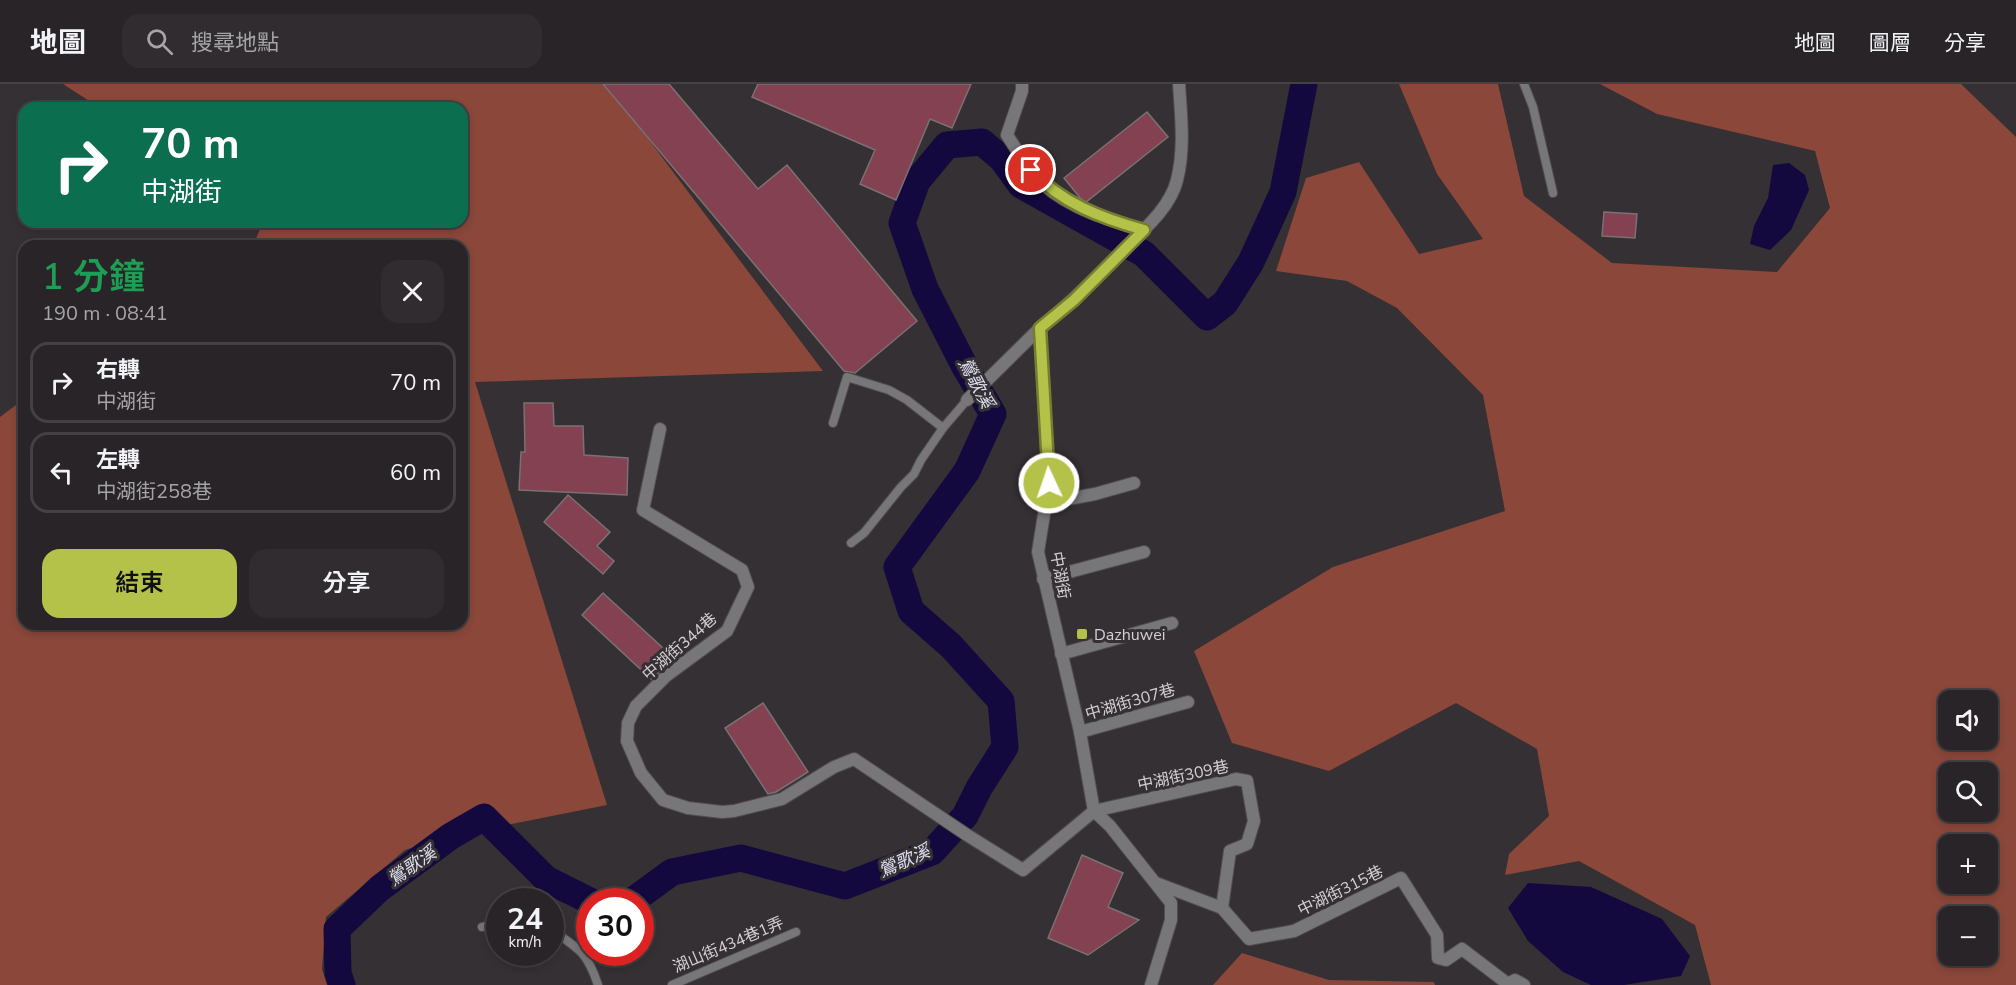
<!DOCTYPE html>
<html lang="zh-TW">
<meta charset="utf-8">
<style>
:root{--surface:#282427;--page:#302c2f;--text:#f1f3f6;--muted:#a5a4a7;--line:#444144;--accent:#b4c24a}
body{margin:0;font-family:"Nunito Sans","Noto Sans TC",sans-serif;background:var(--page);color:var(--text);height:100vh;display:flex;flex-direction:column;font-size:22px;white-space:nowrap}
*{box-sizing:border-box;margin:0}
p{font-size:20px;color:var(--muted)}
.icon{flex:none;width:33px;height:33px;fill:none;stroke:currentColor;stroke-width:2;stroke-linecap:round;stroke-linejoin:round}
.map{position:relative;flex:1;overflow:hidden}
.panel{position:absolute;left:18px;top:156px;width:450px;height:390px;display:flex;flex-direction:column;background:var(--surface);border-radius:18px;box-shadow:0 3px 9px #0003,0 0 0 2px var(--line)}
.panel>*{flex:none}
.guide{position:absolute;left:18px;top:18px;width:450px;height:126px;border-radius:18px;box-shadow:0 3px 9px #0003,0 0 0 2px var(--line);background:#0b6e4f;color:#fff;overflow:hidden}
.tools{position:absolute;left:1938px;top:606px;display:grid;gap:12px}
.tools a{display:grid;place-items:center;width:60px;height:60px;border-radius:12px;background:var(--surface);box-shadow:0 3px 9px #0003,0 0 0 2px var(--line);font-size:30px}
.speed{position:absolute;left:486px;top:804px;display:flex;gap:12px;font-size:30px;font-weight:700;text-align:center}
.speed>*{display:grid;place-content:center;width:78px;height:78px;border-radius:50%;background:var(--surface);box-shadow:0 3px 9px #0003,0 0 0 2px var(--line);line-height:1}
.speed small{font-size:15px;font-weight:400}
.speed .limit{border:9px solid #d22;background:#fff;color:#111}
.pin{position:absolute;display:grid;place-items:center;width:51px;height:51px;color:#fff;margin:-26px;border:3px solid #fff;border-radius:50%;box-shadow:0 2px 6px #0007}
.me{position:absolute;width:66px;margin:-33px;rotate:357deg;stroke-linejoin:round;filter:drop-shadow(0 0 4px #0008)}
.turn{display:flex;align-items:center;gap:21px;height:126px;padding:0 24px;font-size:27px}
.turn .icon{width:78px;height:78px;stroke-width:2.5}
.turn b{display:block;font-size:42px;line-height:51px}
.round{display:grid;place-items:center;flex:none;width:63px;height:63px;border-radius:18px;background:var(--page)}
.summary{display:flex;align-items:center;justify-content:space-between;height:102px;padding:0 24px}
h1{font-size:36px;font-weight:600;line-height:45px;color:#1e9e55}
.primary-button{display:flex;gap:12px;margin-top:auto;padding:12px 24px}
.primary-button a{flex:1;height:69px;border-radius:18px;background:var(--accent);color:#111;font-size:24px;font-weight:600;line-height:69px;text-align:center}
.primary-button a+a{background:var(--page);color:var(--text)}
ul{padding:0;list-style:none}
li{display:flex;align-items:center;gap:18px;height:81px;margin:0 12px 9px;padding:0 12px;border:3px solid var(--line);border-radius:18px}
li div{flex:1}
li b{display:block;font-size:22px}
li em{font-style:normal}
header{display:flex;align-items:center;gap:36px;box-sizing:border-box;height:84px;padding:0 30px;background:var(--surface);border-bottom:2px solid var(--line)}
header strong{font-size:28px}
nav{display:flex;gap:33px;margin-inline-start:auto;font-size:21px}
.search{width:420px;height:54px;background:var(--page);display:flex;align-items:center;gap:15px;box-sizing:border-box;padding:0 21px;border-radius:18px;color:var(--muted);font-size:22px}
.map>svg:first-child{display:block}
.forest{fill:#8a473a;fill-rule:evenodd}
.water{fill:#13093e}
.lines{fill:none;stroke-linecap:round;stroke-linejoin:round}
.river{stroke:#13093e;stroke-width:27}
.building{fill:#844152;stroke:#797172;stroke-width:1.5}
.lane-casing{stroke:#524d50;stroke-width:10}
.street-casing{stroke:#524d50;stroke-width:14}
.lane{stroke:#777679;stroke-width:8}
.street{stroke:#777679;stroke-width:12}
.route-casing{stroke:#757e30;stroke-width:15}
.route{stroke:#b4c24a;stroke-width:10}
.poi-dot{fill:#b4c24a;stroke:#353034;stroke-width:2}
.labels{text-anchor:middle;stroke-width:6;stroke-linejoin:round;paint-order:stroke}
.street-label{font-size:16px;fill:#d4d0d2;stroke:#353034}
.poi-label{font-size:16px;fill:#d4d0d2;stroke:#353034;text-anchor:start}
.water-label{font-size:18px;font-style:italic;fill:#dee0f2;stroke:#353034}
</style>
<header>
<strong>地圖</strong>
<div class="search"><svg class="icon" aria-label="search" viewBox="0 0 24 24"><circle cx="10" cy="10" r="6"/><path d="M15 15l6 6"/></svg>搜尋地點</div>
<nav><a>地圖</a><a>圖層</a><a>分享</a></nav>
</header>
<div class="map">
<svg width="2016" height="901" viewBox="0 0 2016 901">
<rect width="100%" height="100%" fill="#353034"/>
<g class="forest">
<path d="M 63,0 L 607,0 L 823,287 L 475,298 L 607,721 L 451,752 L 405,766 L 326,833 L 322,885 L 327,901 L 0,901 L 0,333 L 24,315 L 24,540 L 462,540 L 462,162 L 253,162 L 263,138 L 462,138 L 462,24 L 100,24 Z"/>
<path d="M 1399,0 L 1498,0 L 1524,112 L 1612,179 L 1777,188 L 1830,124 L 1815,67 L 1657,30 L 1600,0 L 1961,0 L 2016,53 L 2016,901 L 1711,901 L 1695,841 L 1579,777 L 1505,791 L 1509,770 L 1549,732 L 1537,665 L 1456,619 L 1329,687 L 1232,659 L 1194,567 L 1333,483 L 1505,427 L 1483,311 L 1397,224 L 1347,197 L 1276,187 L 1306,94 L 1359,78 L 1419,170 L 1483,155 L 1437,90 ZM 1948,616 L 1988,616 L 1988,656 L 1948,656 ZM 1948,688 L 1988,688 L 1988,728 L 1948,728 ZM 1948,760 L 1988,760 L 1988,800 L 1948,800 ZM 1948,832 L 1988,832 L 1988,872 L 1948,872 Z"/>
<path d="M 1242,869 L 1329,896 L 1434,898 L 1435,901 L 1213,901 Z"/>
</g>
<g class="water">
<path d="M 1789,79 L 1805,91 L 1809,106 L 1791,146 L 1770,166 L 1750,160 L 1754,142 L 1768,114 L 1773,81 Z"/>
<path d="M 1528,799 L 1591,803 L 1662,835 L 1690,872 L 1681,892 L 1624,901 L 1591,901 L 1563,888 L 1528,857 L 1508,824 Z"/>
</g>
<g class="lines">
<g class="river">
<path d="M 631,818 L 672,788 L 741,774 L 845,802 L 932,768 L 965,732 L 979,704 L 1005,663 L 1001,617 L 951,562 L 911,527 L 897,483 L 967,387 L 993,330 L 965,283 L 925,205 L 902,139 L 917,97 L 947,61 L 982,58 L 1002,75 L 1021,101 L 1144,170 L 1207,233 L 1225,219 L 1251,178 L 1283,108 L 1304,0"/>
<path d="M 342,901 L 338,889 L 337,845 L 380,804 L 451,752 L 484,733 L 546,795 L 592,818"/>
</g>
</g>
<g class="building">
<path d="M 603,0 L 669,0 L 758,105 L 787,81 L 917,237 L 855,289 L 844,287 Z"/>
<path d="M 758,0 L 971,0 L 952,44 L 930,35 L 896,116 L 860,100 L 875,66 L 752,13 Z"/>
<path d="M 1147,28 L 1168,53 L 1086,118 L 1081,115 L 1064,94 Z"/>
<path d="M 1604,128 L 1637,130 L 1635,154 L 1602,152 Z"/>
<path d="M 524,319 L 553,319 L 554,342 L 583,342 L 584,371 L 628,374 L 627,411 L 519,406 L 521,368 L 525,368 Z"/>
<path d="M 568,411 L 610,448 L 597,462 L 614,477 L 603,490 L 544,438 Z"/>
<path d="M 603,509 L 675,575 L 651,595 L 582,531 Z"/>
<path d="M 763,619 L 808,688 L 776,708 L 768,710 L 725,644 Z"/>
<path d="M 1082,771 L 1123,789 L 1108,823 L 1139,836 L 1088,871 L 1048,854 Z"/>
</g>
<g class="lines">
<g class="lane-casing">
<g id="lane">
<path d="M 1524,0 L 1533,23 L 1553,109"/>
<path d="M 833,339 L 847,293 L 889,306 L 907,316 L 943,344 L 921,376 L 914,390 L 901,403 L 864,449 L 851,459"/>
<path d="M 943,344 L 967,316"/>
<path d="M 482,843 L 500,838"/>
<path d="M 550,845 C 578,864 587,867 598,901"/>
<path d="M 672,901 L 796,848"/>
</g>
</g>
<g class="street-casing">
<g id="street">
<path d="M 1022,0 L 1022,7 L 1007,51 C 1018,68 1029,86 1043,100 C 1071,125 1109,136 1144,146"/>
<path d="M 967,316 L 1040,244"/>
<path d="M 660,345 L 643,426 L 742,486 L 748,503 L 727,547 L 666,592 L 636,622 L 628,639 L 627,657 L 641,689 L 663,716 L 688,724 L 722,728 L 734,727 L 782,715 L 834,683 L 854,675 L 967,751 L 1023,786 L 1094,727 L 1236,695 L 1247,697 L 1254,737 L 1247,760 L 1230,767 L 1222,824"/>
<path d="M 1046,419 L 1095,410 L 1134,399"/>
<path d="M 1043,495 L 1144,468"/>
<path d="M 1061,570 L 1172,539"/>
<path d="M 1080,648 L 1188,618"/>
<path d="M 1156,799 L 1222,824 L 1249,855 L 1294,847 L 1401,794 L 1437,851 L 1438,874 L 1446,876 L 1462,865 L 1508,900 L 1515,896 L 1524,901"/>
<path d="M 1151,901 L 1171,836 L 1171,819 L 1110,742 L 1094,727 L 1080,648 L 1038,468 L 1049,399 L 1040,244 C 1069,220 1095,195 1121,168 C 1141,148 1170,125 1177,96 C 1185,64 1181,32 1179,0"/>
</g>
</g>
<use href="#lane" class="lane"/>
<use href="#street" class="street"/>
</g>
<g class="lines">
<g class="route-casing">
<path id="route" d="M 1031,86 C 1061,119 1101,134 1144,146 L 1074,216 L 1040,244 L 1049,399"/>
</g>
<use href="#route" class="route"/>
</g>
<rect class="poi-dot" x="1076" y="544" width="12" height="12" rx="3"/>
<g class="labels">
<g class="street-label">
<text transform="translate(1061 491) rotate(80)" y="6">中湖街</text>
<text transform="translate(679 562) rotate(-41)" y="6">中湖街344巷</text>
<text transform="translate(1130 617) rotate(-16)" y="6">中湖街307巷</text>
<text transform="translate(1183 691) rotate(-12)" y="6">中湖街309巷</text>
<text transform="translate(1340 806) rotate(-26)" y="6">中湖街315巷</text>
<text transform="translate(728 860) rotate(-23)" y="6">湖山街434巷1弄</text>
</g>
<g class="poi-label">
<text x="1094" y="556">Dazhuwei</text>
</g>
<g class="water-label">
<text transform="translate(976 299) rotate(62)" y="6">鶯歌溪</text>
<text transform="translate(904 777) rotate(-24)" y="6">鶯歌溪</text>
<text transform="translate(412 782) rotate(-35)" y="6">鶯歌溪</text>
</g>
</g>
</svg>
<div class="tools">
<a><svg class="icon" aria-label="sound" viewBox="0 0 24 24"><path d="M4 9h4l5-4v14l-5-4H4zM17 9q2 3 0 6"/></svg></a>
<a><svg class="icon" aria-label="search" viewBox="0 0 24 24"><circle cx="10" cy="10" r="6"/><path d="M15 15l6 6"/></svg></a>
<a>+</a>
<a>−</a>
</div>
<div class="speed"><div>24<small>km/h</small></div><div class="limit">30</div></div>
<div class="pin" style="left:1031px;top:86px;background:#d93025"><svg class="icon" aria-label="arrive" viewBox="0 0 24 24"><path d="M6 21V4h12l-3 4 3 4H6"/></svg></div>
<svg class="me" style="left:1049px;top:399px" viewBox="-20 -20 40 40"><circle r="17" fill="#b4c24a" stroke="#fff" stroke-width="3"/><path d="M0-11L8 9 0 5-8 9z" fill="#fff"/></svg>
<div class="guide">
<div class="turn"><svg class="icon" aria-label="right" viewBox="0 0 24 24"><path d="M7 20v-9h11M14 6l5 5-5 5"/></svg><div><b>70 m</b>中湖街</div></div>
</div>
<section class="panel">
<div class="summary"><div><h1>1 分鐘</h1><p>190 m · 08:41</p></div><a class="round"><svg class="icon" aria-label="close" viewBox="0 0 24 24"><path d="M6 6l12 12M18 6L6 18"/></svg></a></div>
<ul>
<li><svg class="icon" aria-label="right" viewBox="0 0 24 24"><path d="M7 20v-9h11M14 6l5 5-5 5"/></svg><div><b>右轉</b><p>中湖街</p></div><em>70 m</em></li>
<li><svg class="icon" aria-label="left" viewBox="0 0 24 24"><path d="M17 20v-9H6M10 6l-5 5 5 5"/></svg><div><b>左轉</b><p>中湖街258巷</p></div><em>60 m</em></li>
</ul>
<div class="primary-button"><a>結束</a><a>分享</a></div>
</section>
</div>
